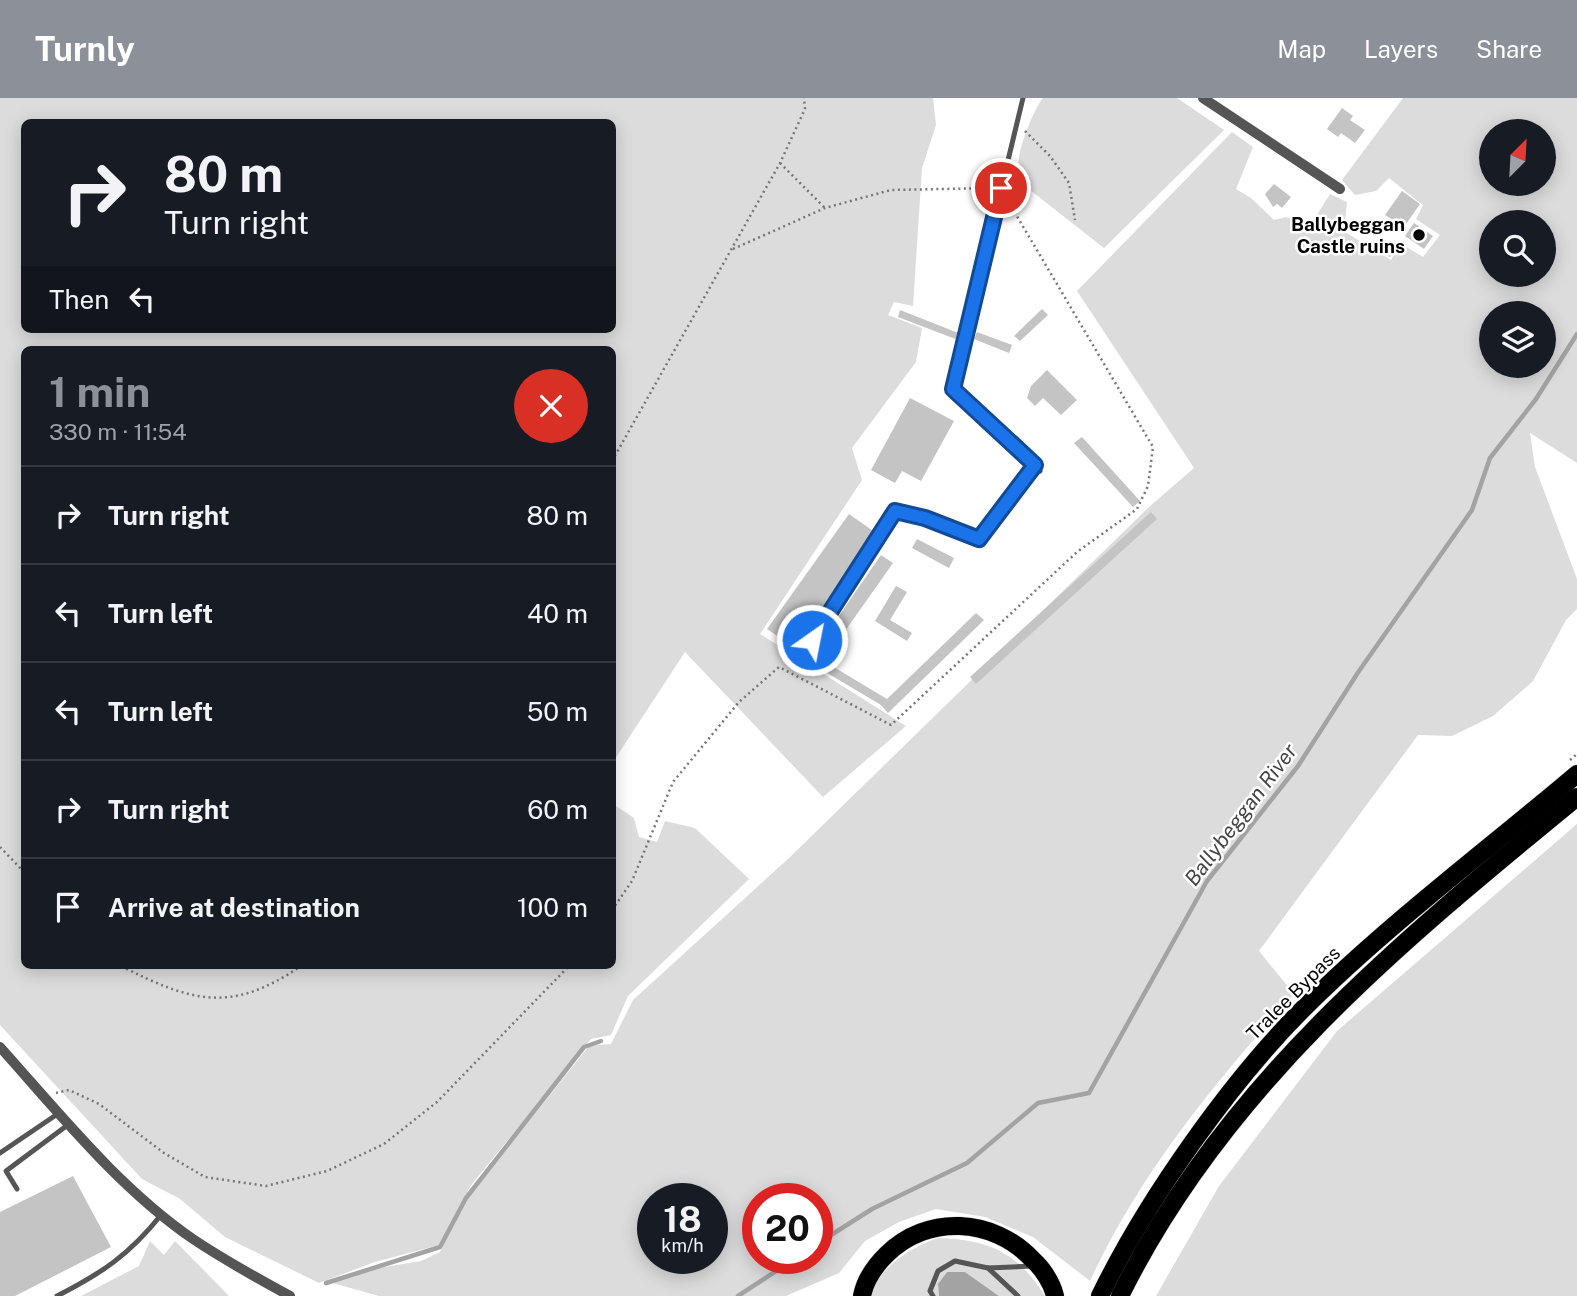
<!DOCTYPE html>
<meta charset="utf-8">
<style>
:root{--surface:#171b24;--page:#242831;--text:#f1f3f6;--muted:#9ea1a6;--line:#363941;--accent:#8c9099}
body{margin:0;font-family:"Public Sans",sans-serif;background:var(--page);color:var(--text);height:100vh;display:flex;flex-direction:column;font-size:26px;white-space:nowrap}
*{box-sizing:border-box;margin:0}
p{font-size:23px;color:var(--muted)}
.icon{flex:none;width:38px;height:38px;fill:none;stroke:currentColor;stroke-width:2;stroke-linecap:round;stroke-linejoin:round}
.map{position:relative;flex:1;overflow:hidden}
.details{position:absolute;left:21px;top:248px;width:595px;height:623px;display:flex;flex-direction:column;background:var(--surface);border-radius:10px;box-shadow:0 4px 18px #0003}
.details>*{flex:none}
.guide{position:absolute;left:21px;top:21px;width:595px;height:214px;border-radius:10px;box-shadow:0 4px 18px #0003;background:#171b24;color:var(--text);overflow:hidden}
.needle{width:46px;rotate:24deg}
.fabs{position:absolute;left:1479px;top:21px;display:grid;gap:14px}
.fabs a{display:grid;place-items:center;width:77px;height:77px;border-radius:50%;background:var(--surface);box-shadow:0 4px 18px #0003;font-size:35px}
.speed{position:absolute;left:637px;top:1085px;display:flex;gap:14px;font-size:35px;font-weight:700;text-align:center}
.speed>*{display:grid;place-content:center;width:91px;height:91px;border-radius:50%;background:var(--surface);box-shadow:0 4px 18px #0003;line-height:1}
.speed small{font-size:18px;font-weight:400}
.speed .limit{border:10px solid #d22;background:#fff;color:#111}
.pin{position:absolute;display:grid;place-items:center;width:60px;height:60px;color:#fff;margin:-30px;border:4px solid #fff;border-radius:50%;box-shadow:0 2px 7px #0007}
.me{position:absolute;width:77px;margin:-38px;rotate:33deg;stroke-linejoin:round;filter:drop-shadow(0 0 5px #0008)}
.turn{display:flex;align-items:center;gap:24px;height:147px;padding:0 28px;font-size:32px}
.turn .icon{width:91px;height:91px;stroke-width:2.5}
.turn b{display:block;font-size:49px;line-height:60px}
.then{display:flex;align-items:center;height:66px;padding:0 28px;background:#0003;gap:14px;font-size:26px}
.round{display:grid;place-items:center;flex:none;width:74px;height:74px;border-radius:37px;background:var(--page)}
.head{display:flex;align-items:center;justify-content:space-between;height:119px;padding:0 28px}
h1{font-size:42px;font-weight:700;line-height:52px;color:var(--accent)}
ul{padding:0;list-style:none}
li{display:flex;align-items:center;gap:21px;height:98px;padding:0 28px;border-top:2px solid var(--line)}
li div{flex:1}
li b{display:block;font-size:26px}
li em{font-style:normal}
header{display:flex;align-items:center;gap:42px;box-sizing:border-box;height:98px;padding:0 35px;background:var(--accent);color:#fff}
header strong{font-size:33px}
nav{display:flex;gap:38px;margin-inline-start:auto;font-size:24px}
.map>svg:first-child{display:block}
.green{fill:#dcdcdc;fill-rule:evenodd}
.water{fill:#a3a3a3}
.lines{fill:none;stroke-linecap:round;stroke-linejoin:round}
.stream{stroke:#a3a3a3;stroke-width:4.5}
.building{fill:#c4c4c4}
.primary-casing{stroke:#dbdbdb;stroke-width:19}
.path{stroke:#777;stroke-width:2.5;stroke-dasharray:2 3.5;stroke-linecap:butt}
.lane{stroke:#555;stroke-width:5}
.street{stroke:#555;stroke-width:10}
.primary{stroke:#000;stroke-width:18}
.route-casing{stroke:#114b97;stroke-width:18}
.route{stroke:#1a73e8;stroke-width:12}
.poi-dot{fill:#000;stroke:#fff;stroke-width:2.5}
.labels{text-anchor:middle;stroke-width:5;stroke-linejoin:round;paint-order:stroke}
.poi-label{font-size:19px;font-weight:bold;fill:#000;stroke:#fff;text-anchor:end}
.street-label{font-size:19px;fill:#000;stroke:#fff}
.water-label{font-size:21px;font-style:italic;fill:#444;stroke:#fff}
</style>
<header>
<strong>Turnly</strong>
<nav><a>Map</a><a>Layers</a><a>Share</a></nav>
</header>
<div class="map">
<svg width="1577" height="1198" viewBox="0 0 1577 1198">
<rect width="100%" height="100%" fill="#fff"/>
<g class="green">
<path d="M 0,0 L 933,0 L 936,27 L 922,70 L 913,208 L 894,204 L 888,217 L 922,230 L 916,264 L 852,350 L 862,382 L 760,536 L 906,628 L 823,699 L 685,554 L 613,664 L 612,252 L 24,252 L 24,868 L 612,868 L 613,706 L 634,720 L 639,739 L 657,744 L 665,723 L 695,730 L 749,781 L 628,898 L 611,937 L 591,941 L 471,1087 L 439,1147 L 375,1164 L 319,1185 L 225,1139 L 180,1101 L 142,1081 L 0,927 ZM 24,24 L 612,24 L 612,231 L 24,231 Z"/>
<path d="M 1043,0 L 1177,0 L 1224,32 L 1104,150 L 1030,92 C 1029,81 1022,77 1019,67 C 1016,55 1035,8 1043,0 Z"/>
<path d="M 1403,0 L 1577,0 L 1577,365 L 1530,335 L 1535,369 L 1577,481 L 1577,511 L 1566,522 L 1533,583 L 1493,618 L 1452,638 L 1418,637 L 1259,853 L 1294,896 C 1215,984 1140,1075 1090,1183 L 1033,1139 L 985,1119 L 936,1111 L 899,1124 L 865,1143 L 839,1175 L 786,1198 L 379,1198 L 329,1184 L 372,1171 L 421,1163 L 440,1154 L 463,1106 L 589,948 L 611,946 L 633,902 L 789,760 L 1149,409 L 1194,370 L 1077,193 L 1232,34 L 1253,49 L 1236,91 L 1251,100 L 1274,122 L 1286,119 L 1310,128 L 1330,96 L 1347,104 L 1345,124 L 1340,131 L 1391,162 L 1400,145 L 1423,159 L 1440,137 L 1416,121 L 1423,107 L 1389,80 L 1376,93 L 1355,97 L 1342,82 ZM 1491,33 L 1544,33 L 1544,86 L 1491,86 ZM 1491,124 L 1544,124 L 1544,177 L 1491,177 ZM 1491,215 L 1544,215 L 1544,268 L 1491,268 ZM 653,1101 L 712,1101 L 712,1160 L 653,1160 ZM 758,1101 L 817,1101 L 817,1160 L 758,1160 Z"/>
<path d="M 1577,726 L 1577,1198 L 1156,1198 L 1219,1088 L 1337,933 Z"/>
<path d="M 938,1140 C 990,1142 1017,1154 1045,1198 L 999,1198 L 965,1174 L 947,1174 L 938,1186 L 939,1198 L 871,1198 C 878,1169 912,1149 938,1140 Z"/>
<path d="M 150,1143 L 164,1157 L 175,1143 L 229,1198 L 81,1198 L 139,1168 Z"/>
</g>
<path class="water" d="M 947,1174 L 965,1174 L 999,1198 L 939,1198 L 938,1186 Z"/>
<g class="lines">
<g class="stream">
<path d="M 817,1146 L 872,1111 L 967,1065 L 1038,1005 L 1089,995 L 1207,783 L 1298,668 L 1359,573 L 1472,412 L 1490,360 L 1536,301 L 1577,236"/>
<path d="M 326,1185 L 440,1149 L 466,1100 L 584,949 L 601,943"/>
<path d="M 738,1198 L 796,1160"/>
</g>
</g>
<g class="building">
<path d="M 1342,10 L 1353,18 L 1350,22 L 1365,32 L 1355,45 L 1341,35 L 1338,39 L 1327,31 Z"/>
<path d="M 1274,86 L 1291,99 L 1282,110 L 1277,106 L 1273,109 L 1265,96 Z"/>
<path d="M 1402,93 L 1420,106 L 1404,129 L 1385,117 Z"/>
<path d="M 1414,125 L 1433,138 L 1424,151 L 1405,138 Z"/>
<path d="M 1385,142 L 1396,149 L 1390,159 L 1379,153 Z"/>
<path d="M 1042,211 L 1048,217 L 1020,243 L 1014,238 Z"/>
<path d="M 900,212 L 961,236 L 958,242 L 898,219 Z"/>
<path d="M 977,234 L 1012,247 L 1009,255 L 974,241 Z"/>
<path d="M 1047,272 L 1077,302 L 1061,317 L 1043,300 L 1035,308 L 1027,300 L 1031,288 Z"/>
<path d="M 910,300 L 954,323 L 921,383 L 902,373 L 895,385 L 871,372 Z"/>
<path d="M 1082,339 L 1140,403 L 1133,409 L 1074,345 Z"/>
<path d="M 1151,414 L 1157,421 L 976,586 L 970,579 Z"/>
<path d="M 849,416 L 876,435 L 795,550 L 767,531 Z"/>
<path d="M 917,441 L 954,460 L 949,470 L 912,450 Z"/>
<path d="M 881,457 L 893,465 L 838,543 L 827,535 Z"/>
<path d="M 896,488 L 907,494 L 890,522 L 912,535 L 907,543 L 875,523 Z"/>
<path d="M 976,515 L 984,522 L 888,615 L 881,607 L 807,563 L 812,556 L 887,601 Z"/>
<path d="M 73,1078 L 111,1149 L 15,1198 L 0,1198 L 0,1114 Z"/>
</g>
<g class="lines">
<g class="primary-casing">
<g id="primary">
<path d="M 862,1198 C 865,1182 874,1169 886,1157 C 927,1116 993,1119 1033,1162 C 1043,1171 1052,1185 1055,1198"/>
<path d="M 1100,1198 C 1146,1103 1231,982 1306,908 C 1390,825 1486,753 1577,676"/>
<path d="M 1120,1198 C 1223,989 1400,844 1577,699"/>
</g>
</g>
<g class="path">
<path d="M 1025,33 L 1050,58 L 1069,85 L 1075,122"/>
<path d="M 780,65 L 825,110"/>
<path d="M 733,151 L 825,110 L 891,92 L 992,90"/>
<path d="M 612,363 L 780,65 L 805,11 L 804,0"/>
<path d="M 1570,662 L 1577,656"/>
<path d="M 0,749 L 24,774"/>
<path d="M 612,812 L 632,783 L 673,684 L 739,604 L 779,569 L 891,627 L 1077,454 L 1137,411 L 1148,388 L 1153,349 L 1008,103"/>
<path d="M 121,868 C 192,904 231,916 301,868"/>
<path d="M 56,995 L 69,992 L 99,1006 L 164,1055 L 205,1079 L 266,1088 L 327,1073 L 384,1046 L 437,1004 L 569,868"/>
</g>
<g class="lane">
<path d="M 1023,0 L 953,291 L 1040,373"/>
<path d="M 812,542 L 895,413 L 925,420 L 979,441 L 1035,367"/>
<path d="M 0,1055 L 59,1015"/>
<path d="M 17,1091 L 6,1073 L 69,1026"/>
<path d="M 988,1170 L 1018,1198"/>
<path d="M 57,1198 C 102,1175 129,1157 161,1117"/>
<path d="M 933,1198 L 930,1193 L 938,1173 L 955,1163 L 988,1170 L 1033,1168"/>
</g>
<g class="street">
<path d="M 1203,0 L 1340,91"/>
<path d="M 0,949 C 60,1016 119,1090 193,1141 C 224,1162 257,1180 290,1198"/>
</g>
<use href="#primary" class="primary"/>
</g>
<g class="lines">
<g class="route-casing">
<path id="route" d="M 812,542 L 895,413 L 925,420 L 979,441 L 1035,367 L 953,291 L 1001,90"/>
</g>
<use href="#route" class="route"/>
</g>
<circle class="poi-dot" cx="1419" cy="137" r="7"/>
<g class="labels">
<g class="poi-label">
<text x="1405" y="133">Ballybeggan<tspan x="1405" dy="22">Castle ruins</tspan></text>
</g>
<g class="street-label">
<text transform="translate(1293 895) rotate(-45)" y="7">Tralee Bypass</text>
</g>
<g class="water-label">
<text transform="translate(1241 717) rotate(-53)" y="7">Ballybeggan River</text>
</g>
</g>
</svg>
<div class="fabs">
<a><svg class="needle" viewBox="-14 -14 28 28"><path d="M0-13l5 13h-10z" fill="#e53935"/><path d="M0 13l5-13h-10z" fill="#9ea1a6"/></svg></a>
<a><svg class="icon" aria-label="search" viewBox="0 0 24 24"><circle cx="10" cy="10" r="6"/><path d="M15 15l6 6"/></svg></a>
<a><svg class="icon" aria-label="layers" viewBox="0 0 24 24"><path d="M12 4l9 5-9 5-9-5zM3 14l9 5 9-5"/></svg></a>
</div>
<div class="speed"><div>18<small>km/h</small></div><div class="limit">20</div></div>
<div class="pin" style="left:1001px;top:90px;background:#d93025"><svg class="icon" aria-label="arrive" viewBox="0 0 24 24"><path d="M6 21V4h12l-3 4 3 4H6"/></svg></div>
<svg class="me" style="left:812px;top:542px" viewBox="-20 -20 40 40"><circle r="17" fill="#1a73e8" stroke="#fff" stroke-width="3"/><path d="M0-11L8 9 0 5-8 9z" fill="#fff"/></svg>
<div class="guide">
<div class="turn"><svg class="icon" aria-label="right" viewBox="0 0 24 24"><path d="M7 20v-9h11M14 6l5 5-5 5"/></svg><div><b>80 m</b>Turn right</div></div>
<div class="then">Then<svg class="icon" aria-label="left" viewBox="0 0 24 24"><path d="M17 20v-9H6M10 6l-5 5 5 5"/></svg></div>
</div>
<section class="details">
<div class="head"><div><h1>1 min</h1><p>330 m · 11:54</p></div><a class="round" style="background:#d93025;color:#fff"><svg class="icon" aria-label="close" viewBox="0 0 24 24"><path d="M6 6l12 12M18 6L6 18"/></svg></a></div>
<ul>
<li><svg class="icon" aria-label="right" viewBox="0 0 24 24"><path d="M7 20v-9h11M14 6l5 5-5 5"/></svg><div><b>Turn right</b></div><em>80 m</em></li>
<li><svg class="icon" aria-label="left" viewBox="0 0 24 24"><path d="M17 20v-9H6M10 6l-5 5 5 5"/></svg><div><b>Turn left</b></div><em>40 m</em></li>
<li><svg class="icon" aria-label="left" viewBox="0 0 24 24"><path d="M17 20v-9H6M10 6l-5 5 5 5"/></svg><div><b>Turn left</b></div><em>50 m</em></li>
<li><svg class="icon" aria-label="right" viewBox="0 0 24 24"><path d="M7 20v-9h11M14 6l5 5-5 5"/></svg><div><b>Turn right</b></div><em>60 m</em></li>
<li><svg class="icon" aria-label="arrive" viewBox="0 0 24 24"><path d="M6 21V4h12l-3 4 3 4H6"/></svg><div><b>Arrive at destination</b></div><em>100 m</em></li>
</ul>
</section>
</div>
